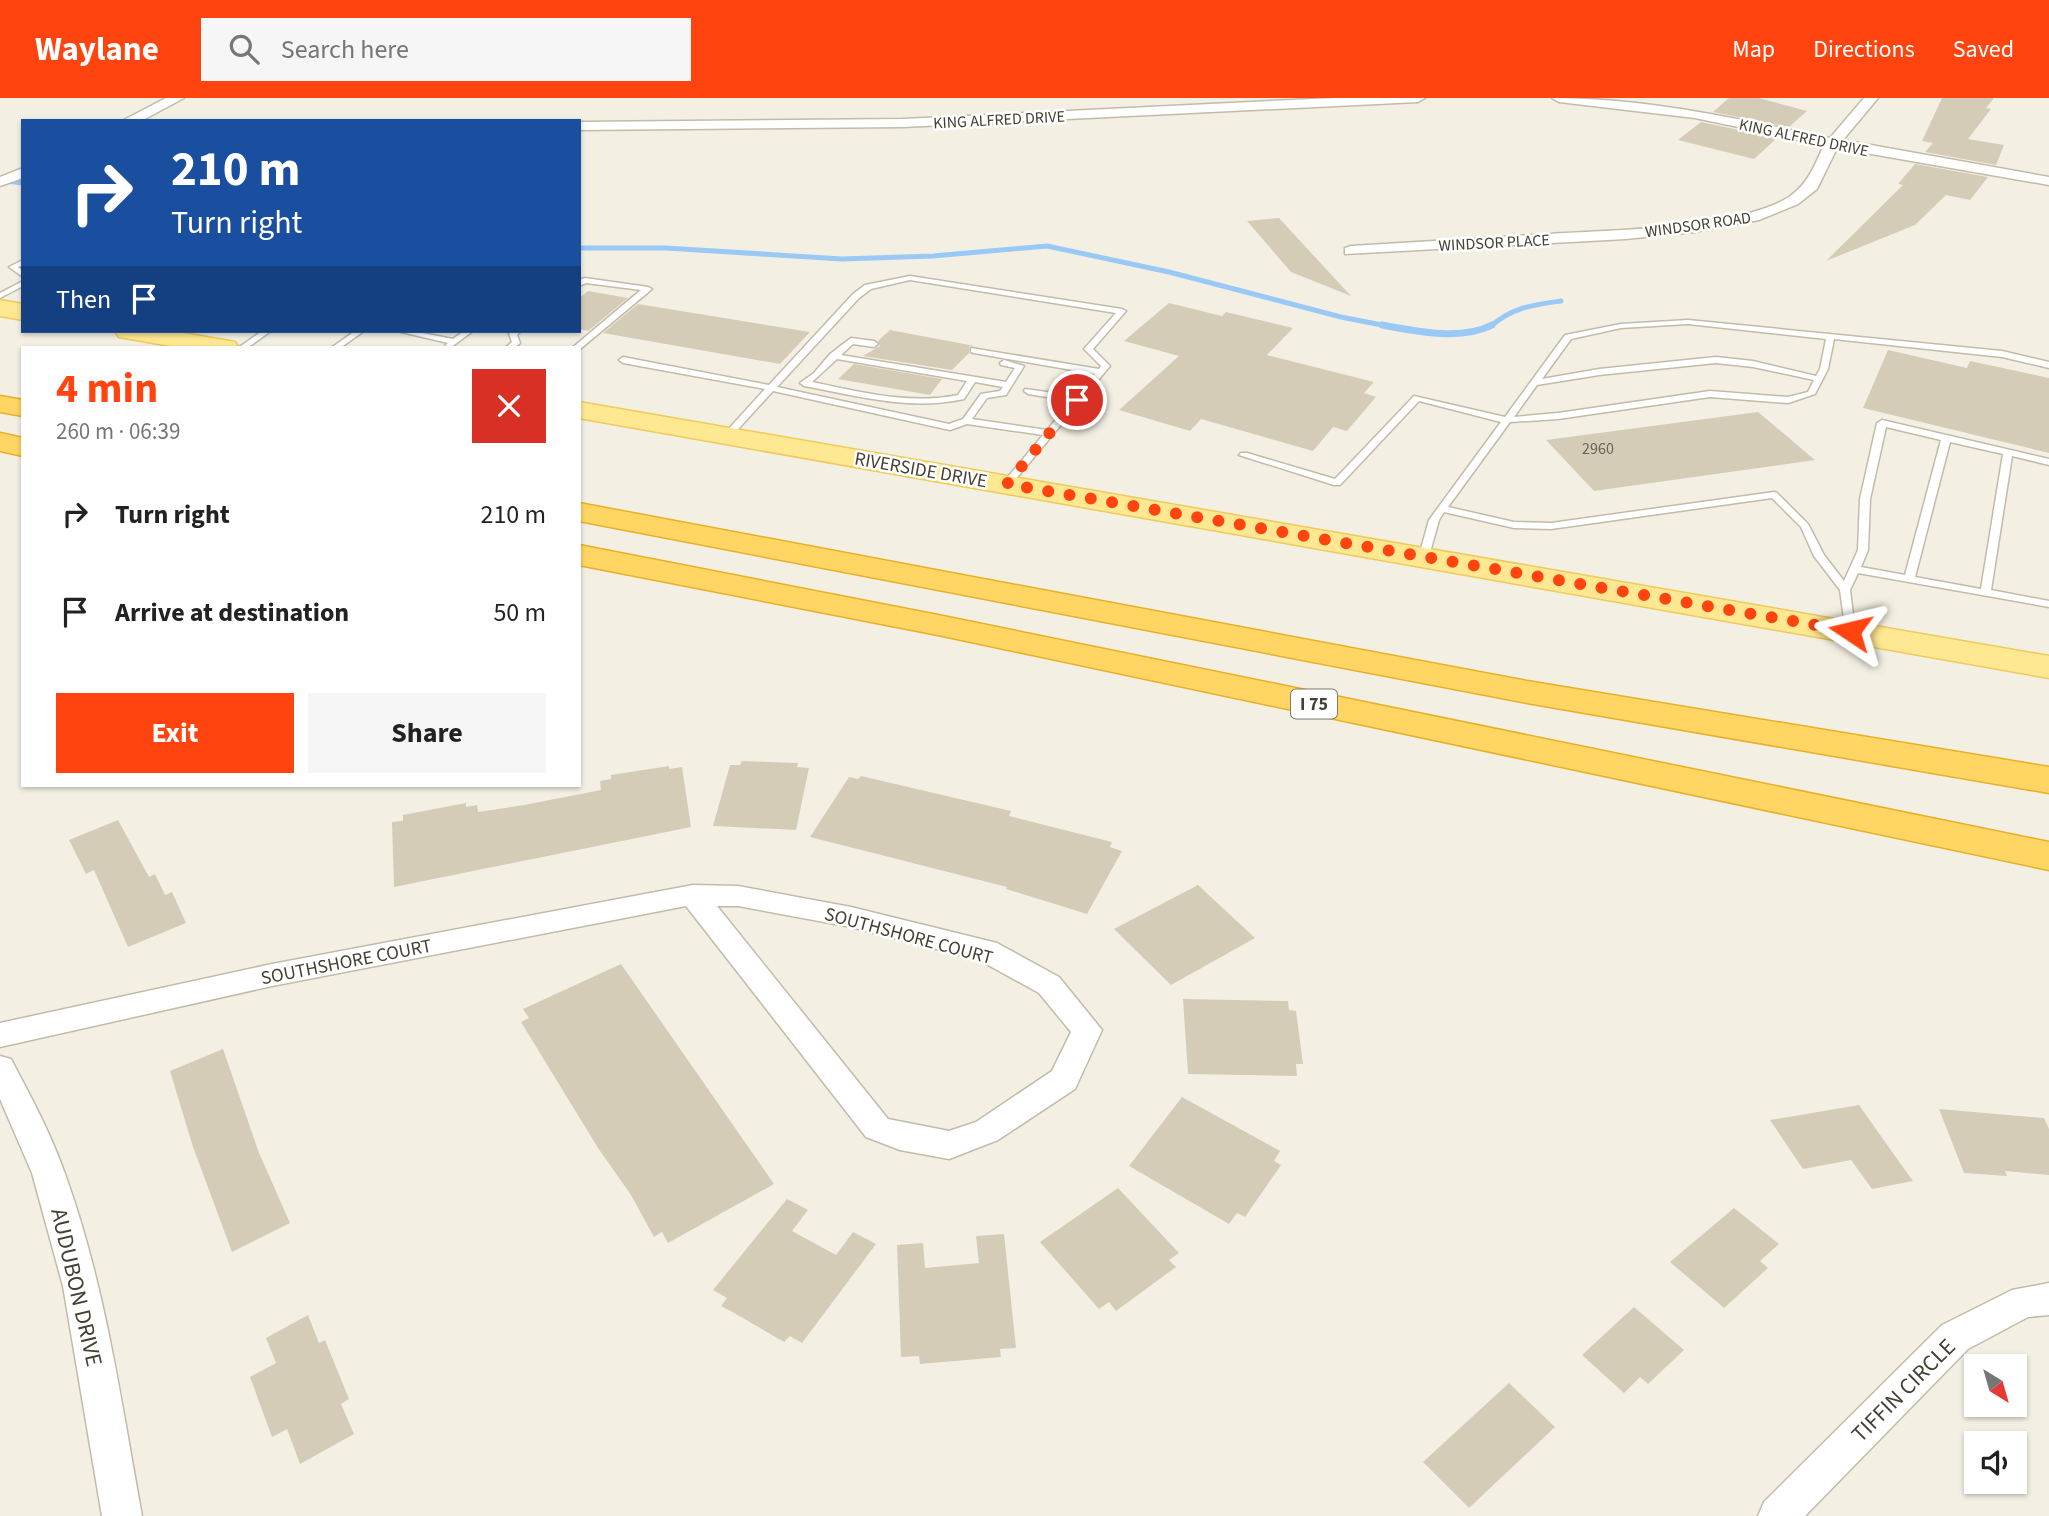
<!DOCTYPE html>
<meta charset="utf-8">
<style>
:root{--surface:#fff;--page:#f6f6f6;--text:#222;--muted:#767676;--accent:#ff440f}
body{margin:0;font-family:"Source Sans 3",sans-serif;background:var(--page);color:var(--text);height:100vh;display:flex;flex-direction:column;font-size:26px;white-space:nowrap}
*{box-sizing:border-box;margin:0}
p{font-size:23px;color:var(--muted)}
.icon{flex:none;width:38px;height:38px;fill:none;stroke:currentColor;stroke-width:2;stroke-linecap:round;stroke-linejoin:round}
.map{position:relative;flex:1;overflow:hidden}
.panel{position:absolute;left:21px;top:248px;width:560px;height:441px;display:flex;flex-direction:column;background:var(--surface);border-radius:0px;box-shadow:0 2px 5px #0004}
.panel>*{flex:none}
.banner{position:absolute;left:21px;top:21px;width:560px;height:214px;border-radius:0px;box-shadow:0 2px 5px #0004;background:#1a4fa0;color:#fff;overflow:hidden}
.needle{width:46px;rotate:143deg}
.controls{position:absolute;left:1964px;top:1256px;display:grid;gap:14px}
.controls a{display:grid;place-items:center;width:63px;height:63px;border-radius:0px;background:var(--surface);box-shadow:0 2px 5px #0004;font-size:35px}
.pin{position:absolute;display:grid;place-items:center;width:60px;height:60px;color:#fff;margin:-30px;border:4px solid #fff;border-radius:50%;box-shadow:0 2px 7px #0007}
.me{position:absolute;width:77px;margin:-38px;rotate:280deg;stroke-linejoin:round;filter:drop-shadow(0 0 5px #0008)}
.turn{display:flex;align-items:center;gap:24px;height:147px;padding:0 35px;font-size:32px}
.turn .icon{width:91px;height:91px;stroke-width:2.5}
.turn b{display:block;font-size:49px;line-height:60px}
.then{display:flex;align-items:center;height:66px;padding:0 35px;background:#0003;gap:14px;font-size:26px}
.round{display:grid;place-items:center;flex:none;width:74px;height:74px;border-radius:0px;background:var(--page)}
.head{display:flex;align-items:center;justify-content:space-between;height:119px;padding:0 35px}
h1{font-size:42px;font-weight:700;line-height:52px;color:var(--accent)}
.cta{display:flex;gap:14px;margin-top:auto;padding:14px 35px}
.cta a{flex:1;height:80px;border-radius:0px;background:var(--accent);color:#fff;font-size:28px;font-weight:700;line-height:80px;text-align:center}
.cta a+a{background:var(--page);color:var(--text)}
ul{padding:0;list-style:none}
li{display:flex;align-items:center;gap:21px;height:98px;padding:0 35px}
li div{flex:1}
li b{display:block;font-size:26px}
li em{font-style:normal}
header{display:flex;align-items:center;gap:42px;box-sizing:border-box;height:98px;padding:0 35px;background:var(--accent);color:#fff}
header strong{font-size:33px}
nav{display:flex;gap:38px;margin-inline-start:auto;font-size:24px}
.search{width:490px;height:63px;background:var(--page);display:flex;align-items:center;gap:18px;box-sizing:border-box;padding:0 24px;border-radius:0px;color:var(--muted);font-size:26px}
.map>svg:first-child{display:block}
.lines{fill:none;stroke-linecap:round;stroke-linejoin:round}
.stream-far1{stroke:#9ac9f5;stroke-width:5}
.stream{stroke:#9ac9f5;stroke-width:7}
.building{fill:#d5ccb8}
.lane-casing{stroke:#c2bba8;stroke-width:3}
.street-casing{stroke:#c2bba8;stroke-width:3}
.primary-casing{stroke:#eccb59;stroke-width:3}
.highway-casing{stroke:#e8b028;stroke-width:3}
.lane{fill:#fff;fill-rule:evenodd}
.street{fill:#fff;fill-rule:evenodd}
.primary{fill:#ffe891;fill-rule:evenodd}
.highway{fill:#ffd663;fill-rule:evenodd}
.route{stroke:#ff440f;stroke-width:12;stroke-dasharray:0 21.6}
.labels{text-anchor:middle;stroke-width:5;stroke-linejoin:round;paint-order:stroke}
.far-street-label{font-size:16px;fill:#454033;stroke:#fff}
.number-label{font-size:16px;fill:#696354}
.shield{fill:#fff;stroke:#7d7970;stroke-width:2}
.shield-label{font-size:18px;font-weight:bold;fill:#454033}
.street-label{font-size:19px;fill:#454033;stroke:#fff}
.near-street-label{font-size:23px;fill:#454033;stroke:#fff}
</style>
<header>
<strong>Waylane</strong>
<div class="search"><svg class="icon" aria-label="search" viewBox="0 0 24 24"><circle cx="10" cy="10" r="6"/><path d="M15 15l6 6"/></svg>Search here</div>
<nav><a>Map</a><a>Directions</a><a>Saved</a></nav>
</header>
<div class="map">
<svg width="2049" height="1418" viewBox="0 0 2049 1418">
<rect width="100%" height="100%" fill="#f3f0e3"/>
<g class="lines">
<g class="stream-far1">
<path d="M 6,83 L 23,85"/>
<path d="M 579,150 L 666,150 L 842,161 L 933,158 L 1047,148 L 1169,174 L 1341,219 L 1392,229"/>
<path d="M 1490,229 C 1512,209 1533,207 1561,203"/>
</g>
<path class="stream" d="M 1382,227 C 1415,233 1461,243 1492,227"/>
</g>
<g class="building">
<path d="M 1729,0 L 1759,0 L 1807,13 L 1789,29 L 1713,14 Z"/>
<path d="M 1942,0 L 1994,0 L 1986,10 L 1991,11 L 1968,41 L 2004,47 L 1996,67 L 1925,54 L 1933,45 L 1922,43 Z"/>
<path d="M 1701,24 L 1777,40 L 1754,61 L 1678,42 Z"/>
<path d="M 1915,66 L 1988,79 L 1970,102 L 1946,97 L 1915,127 L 1826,163 L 1903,87 L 1898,86 Z"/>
<path d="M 1279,120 L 1351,198 L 1291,174 L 1247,123 Z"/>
<path d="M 588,193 L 628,200 L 588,233 L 579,231 L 579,200 Z"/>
<path d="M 1169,205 L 1222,218 L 1226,214 L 1293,230 L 1267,257 L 1374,284 L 1364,295 L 1376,299 L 1347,333 L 1333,329 L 1313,353 L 1201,321 L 1190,333 L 1119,312 L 1179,258 L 1124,243 Z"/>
<path d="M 638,206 L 810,234 L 780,266 L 603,235 Z"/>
<path d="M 890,232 L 975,248 L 969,248 L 969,255 L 952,272 L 863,258 L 880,248 L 878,243 Z"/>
<path d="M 1888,252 L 1967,270 L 1970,263 L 2049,280 L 2049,355 L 1863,310 Z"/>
<path d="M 854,266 L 942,281 L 930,297 L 838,281 Z"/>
<path d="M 1758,314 L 1815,362 L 1594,393 L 1546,342 Z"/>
<path d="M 742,663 L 798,665 L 797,669 L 809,670 L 796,732 L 713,728 L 730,667 L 740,667 Z"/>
<path d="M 669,668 L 669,671 L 682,669 L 691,729 L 394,789 L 392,724 L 403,723 L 403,717 L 466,705 L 466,709 L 477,707 L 478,714 L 524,707 L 601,692 L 600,683 L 611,681 L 611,677 Z"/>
<path d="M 861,678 L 1011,713 L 1009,718 L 1112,744 L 1110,749 L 1122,753 L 1087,816 L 1006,791 L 1007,789 L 810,739 L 849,679 L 858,681 Z"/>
<path d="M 118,722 L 149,779 L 155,776 L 165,797 L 172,794 L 186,825 L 128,849 L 94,772 L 86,776 L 69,742 Z"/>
<path d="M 1198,787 L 1255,840 L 1171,887 L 1114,831 Z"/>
<path d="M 621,866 L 774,1086 L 668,1145 L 662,1134 L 654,1139 L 631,1097 L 598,1050 L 521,924 L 529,920 L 523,911 Z"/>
<path d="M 1183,901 L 1288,903 L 1289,912 L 1296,913 L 1303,966 L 1296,966 L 1297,978 L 1188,976 Z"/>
<path d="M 223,951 L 259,1055 L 290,1125 L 232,1154 L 193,1049 L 170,973 Z"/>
<path d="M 1182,999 L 1280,1053 L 1274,1063 L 1281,1067 L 1245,1119 L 1237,1115 L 1229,1126 L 1129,1068 Z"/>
<path d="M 1859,1007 L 1895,1058 L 1913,1083 L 1872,1091 L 1851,1062 L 1803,1071 L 1770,1022 Z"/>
<path d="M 1939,1011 L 2044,1020 L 2049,1031 L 2049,1077 L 2005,1073 L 2007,1078 L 1964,1075 Z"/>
<path d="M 1118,1090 L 1179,1155 L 1169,1162 L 1176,1169 L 1116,1213 L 1109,1204 L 1099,1211 L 1040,1144 Z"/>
<path d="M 787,1101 L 808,1112 L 792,1133 L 836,1157 L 853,1134 L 876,1146 L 802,1245 L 790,1238 L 784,1244 L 736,1216 L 721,1208 L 727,1200 L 713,1192 Z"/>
<path d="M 1734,1110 L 1779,1146 L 1760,1163 L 1768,1170 L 1724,1210 L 1670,1164 Z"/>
<path d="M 1004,1136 L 1016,1250 L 1000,1251 L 1001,1259 L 920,1266 L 919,1258 L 901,1259 L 897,1147 L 923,1145 L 925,1170 L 979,1165 L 976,1138 Z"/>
<path d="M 1634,1209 L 1684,1252 L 1648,1286 L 1640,1279 L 1624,1295 L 1582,1257 Z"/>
<path d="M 308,1217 L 319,1245 L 325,1242 L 349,1301 L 341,1306 L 354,1336 L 300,1366 L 287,1331 L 272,1339 L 250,1279 L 276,1265 L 266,1240 Z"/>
<path d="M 1509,1285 L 1555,1329 L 1469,1410 L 1423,1364 Z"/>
</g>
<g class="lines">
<g class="lane-casing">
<g id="lane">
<path d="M 23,162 L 23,167 L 18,169 L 23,173 L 23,179 L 9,169 Z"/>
<path d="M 910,178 L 1122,211 L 1126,213 L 1093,251 L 1110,268 L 1010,388 L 1007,389 L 1002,386 L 1043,337 L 967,326 L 950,332 L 773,293 L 730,340 L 724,340 L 724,336 L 765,291 L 623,265 L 619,262 L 623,259 L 769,287 L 853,196 L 865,187 ZM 910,182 L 1116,215 L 1084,251 L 1101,268 L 1099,271 L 971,250 L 971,254 L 974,255 L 1095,276 L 1076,298 L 1025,291 L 1024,293 L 1028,296 L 1072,303 L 1047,332 L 972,321 L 987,300 L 1006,297 L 1024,268 L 1004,262 L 1000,265 L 1001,267 L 1015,270 L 1006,284 L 841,257 L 853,246 L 874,249 L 878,246 L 874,243 L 851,240 L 830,256 L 814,275 L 800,285 L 804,288 C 858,298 910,313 964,301 L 975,284 L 1003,289 L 1000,293 L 981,296 L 963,321 L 949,326 L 777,289 L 859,200 L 871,191 ZM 837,261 L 967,283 L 958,297 C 908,307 861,294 812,284 Z"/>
<path d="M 585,180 L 648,189 L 652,191 L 579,252 L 572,250 L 641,192 L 586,185 L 579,188 L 579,182 Z"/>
<path d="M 23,183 L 23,188 L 0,200 L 0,195 Z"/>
<path d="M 1688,222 L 2002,253 L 2049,264 L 2049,270 L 2002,259 L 1834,241 L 1828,271 L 1815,296 L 1788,305 L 1710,299 L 1558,321 L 1510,324 L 1448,409 L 1514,424 L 1551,425 L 1774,394 L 1777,395 L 1808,426 L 1824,457 L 1844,483 L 1858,452 L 1860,401 L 1877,325 L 1882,322 L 2049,361 L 2049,367 L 2012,358 L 1991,492 L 2049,503 L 2049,509 L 1858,475 L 1850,492 L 1855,533 L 1854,535 L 1846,535 L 1840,492 L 1814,458 L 1801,429 L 1772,400 L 1551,431 L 1514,430 L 1444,414 L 1439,422 L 1429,458 L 1424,461 L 1420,460 L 1419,458 L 1429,422 L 1501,324 L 1419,303 L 1340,387 L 1334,387 L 1239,357 L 1241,355 L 1247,355 L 1335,381 L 1414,298 L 1505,319 L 1565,237 L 1621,226 ZM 1688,226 L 1826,241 L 1820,271 L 1816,278 L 1753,263 L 1716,259 L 1599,271 L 1542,281 L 1571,241 L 1621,230 ZM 1716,265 L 1753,269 L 1814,282 L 1808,294 L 1788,299 L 1710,293 L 1558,315 L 1514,319 L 1537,287 L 1599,277 ZM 1886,329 L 1941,342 L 1905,477 L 1861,469 L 1868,452 L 1870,401 ZM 1950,344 L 2003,356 L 1981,491 L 1915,479 Z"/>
<path d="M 262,233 L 271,233 L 247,250 L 238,250 Z"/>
<path d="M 355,233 L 364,233 L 340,250 L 331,250 Z"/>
<path d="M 397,233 L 412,233 L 453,241 L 464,233 L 473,233 L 450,250 L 445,248 L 448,245 Z"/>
<path d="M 512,233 L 521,233 L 517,237 L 520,245 L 514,250 L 505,250 L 512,244 L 509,236 Z"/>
</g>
</g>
<g class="street-casing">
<g id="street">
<path d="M 166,0 L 184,0 L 141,23 L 122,23 Z"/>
<path d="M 1334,0 L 1425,0 L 1418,4 L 903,29 L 579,32 L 579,24 L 903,21 Z"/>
<path d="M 1552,0 C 1647,0 1738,21 1830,40 L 1864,0 L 1878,0 L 1843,42 L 2049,79 L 2049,87 L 1837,50 L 1817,91 L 1798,106 L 1759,122 L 1694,134 L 1626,141 L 1345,156 L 1345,150 L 1351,148 C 1422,144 1493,139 1564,135 C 1621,132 1742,129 1789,99 C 1808,86 1815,67 1824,47 L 1695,20 L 1559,4 Z"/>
<path d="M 23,70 L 23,80 L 0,88 L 0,79 Z"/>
<path d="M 693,787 L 738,788 L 851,809 L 997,845 L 1059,879 L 1102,932 L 1075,991 L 998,1042 L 949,1061 L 900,1052 L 866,1039 L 686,808 L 272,888 L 0,949 L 0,925 L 272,866 ZM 717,808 L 738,808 L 851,829 L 979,862 L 1039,895 L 1071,934 L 1052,973 L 976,1024 L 949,1033 L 888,1021 Z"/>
<path d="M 0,958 L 11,961 C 31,999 51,1036 65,1076 C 105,1186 121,1303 142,1418 L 102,1418 L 63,1188 L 32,1075 L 0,1001 Z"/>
<path d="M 2049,1185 L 2049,1217 L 2028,1219 L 1968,1251 L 1805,1418 L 1758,1418 L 1764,1404 L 1942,1227 L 2012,1192 Z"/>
</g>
</g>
<g class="primary-casing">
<g id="primary">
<path d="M 0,202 L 23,206 L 23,222 L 0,218 Z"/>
<path d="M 115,233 L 172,233 L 235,244 L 239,250 L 182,250 L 119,239 Z"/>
<path d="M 579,304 L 2049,558 L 2049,580 L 579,320 Z"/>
</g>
</g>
<g class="highway-casing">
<g id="highway">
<path d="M 0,298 L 23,302 L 23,318 L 0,314 Z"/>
<path d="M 0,335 L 23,340 L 23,358 L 0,353 Z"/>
<path d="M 579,405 L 1527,583 L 2049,669 L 2049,695 L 1527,605 L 579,423 Z"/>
<path d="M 579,447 L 938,517 L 2049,744 L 2049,772 L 938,537 L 579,467 Z"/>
</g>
</g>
<use href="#lane" class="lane"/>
<use href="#street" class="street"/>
<use href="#primary" class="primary"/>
<use href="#highway" class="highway"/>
</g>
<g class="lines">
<path class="route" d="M 1077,302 L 1007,386 L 1850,533"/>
</g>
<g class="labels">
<g class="far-street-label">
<text transform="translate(999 21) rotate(-3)" y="6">KING ALFRED DRIVE</text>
<text transform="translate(1804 39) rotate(12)" y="6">KING ALFRED DRIVE</text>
<text transform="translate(1698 126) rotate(-8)" y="6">WINDSOR ROAD</text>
<text transform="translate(1494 144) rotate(-3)" y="6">WINDSOR PLACE</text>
</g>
<g class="number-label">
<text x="1598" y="356">2960</text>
</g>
<rect class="shield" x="1291" y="591.5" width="46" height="29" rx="5"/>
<g class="shield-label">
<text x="1314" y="612">I 75</text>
</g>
<g class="street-label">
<text transform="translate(921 371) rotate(10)" y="7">RIVERSIDE DRIVE</text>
<text transform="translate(909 837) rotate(15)" y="7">SOUTHSHORE COURT</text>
<text transform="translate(346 863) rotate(-11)" y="7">SOUTHSHORE COURT</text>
</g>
<g class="near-street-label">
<text transform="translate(77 1189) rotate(77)" y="8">AUDUBON DRIVE</text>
<text transform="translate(1903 1292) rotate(-45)" y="8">TIFFIN CIRCLE</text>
</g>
</g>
</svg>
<div class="controls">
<a><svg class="needle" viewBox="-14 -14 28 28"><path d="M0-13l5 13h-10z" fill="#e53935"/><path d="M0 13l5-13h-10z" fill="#767676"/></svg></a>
<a><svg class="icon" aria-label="sound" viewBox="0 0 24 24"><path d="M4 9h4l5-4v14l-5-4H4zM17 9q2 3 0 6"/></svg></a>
</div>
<div class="pin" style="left:1077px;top:302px;background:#d93025"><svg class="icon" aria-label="arrive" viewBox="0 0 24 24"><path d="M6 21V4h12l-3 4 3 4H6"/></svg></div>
<svg class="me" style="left:1850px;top:533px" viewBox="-20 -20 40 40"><path d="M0-17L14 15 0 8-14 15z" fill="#ff440f" stroke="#fff" stroke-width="4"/></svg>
<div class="banner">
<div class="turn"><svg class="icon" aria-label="right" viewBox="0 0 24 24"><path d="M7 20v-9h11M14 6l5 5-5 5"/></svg><div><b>210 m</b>Turn right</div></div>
<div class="then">Then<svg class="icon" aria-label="arrive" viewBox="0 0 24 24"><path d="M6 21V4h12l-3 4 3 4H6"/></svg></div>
</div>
<section class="panel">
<div class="head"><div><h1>4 min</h1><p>260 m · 06:39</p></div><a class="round" style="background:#d93025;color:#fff"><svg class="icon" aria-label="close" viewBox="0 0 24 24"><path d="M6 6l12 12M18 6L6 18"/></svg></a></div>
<ul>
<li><svg class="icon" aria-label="right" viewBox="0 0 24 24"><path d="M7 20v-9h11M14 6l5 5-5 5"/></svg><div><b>Turn right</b></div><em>210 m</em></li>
<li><svg class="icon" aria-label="arrive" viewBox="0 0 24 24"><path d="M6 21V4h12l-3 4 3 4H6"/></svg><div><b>Arrive at destination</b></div><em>50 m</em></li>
</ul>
<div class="cta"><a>Exit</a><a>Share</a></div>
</section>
</div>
